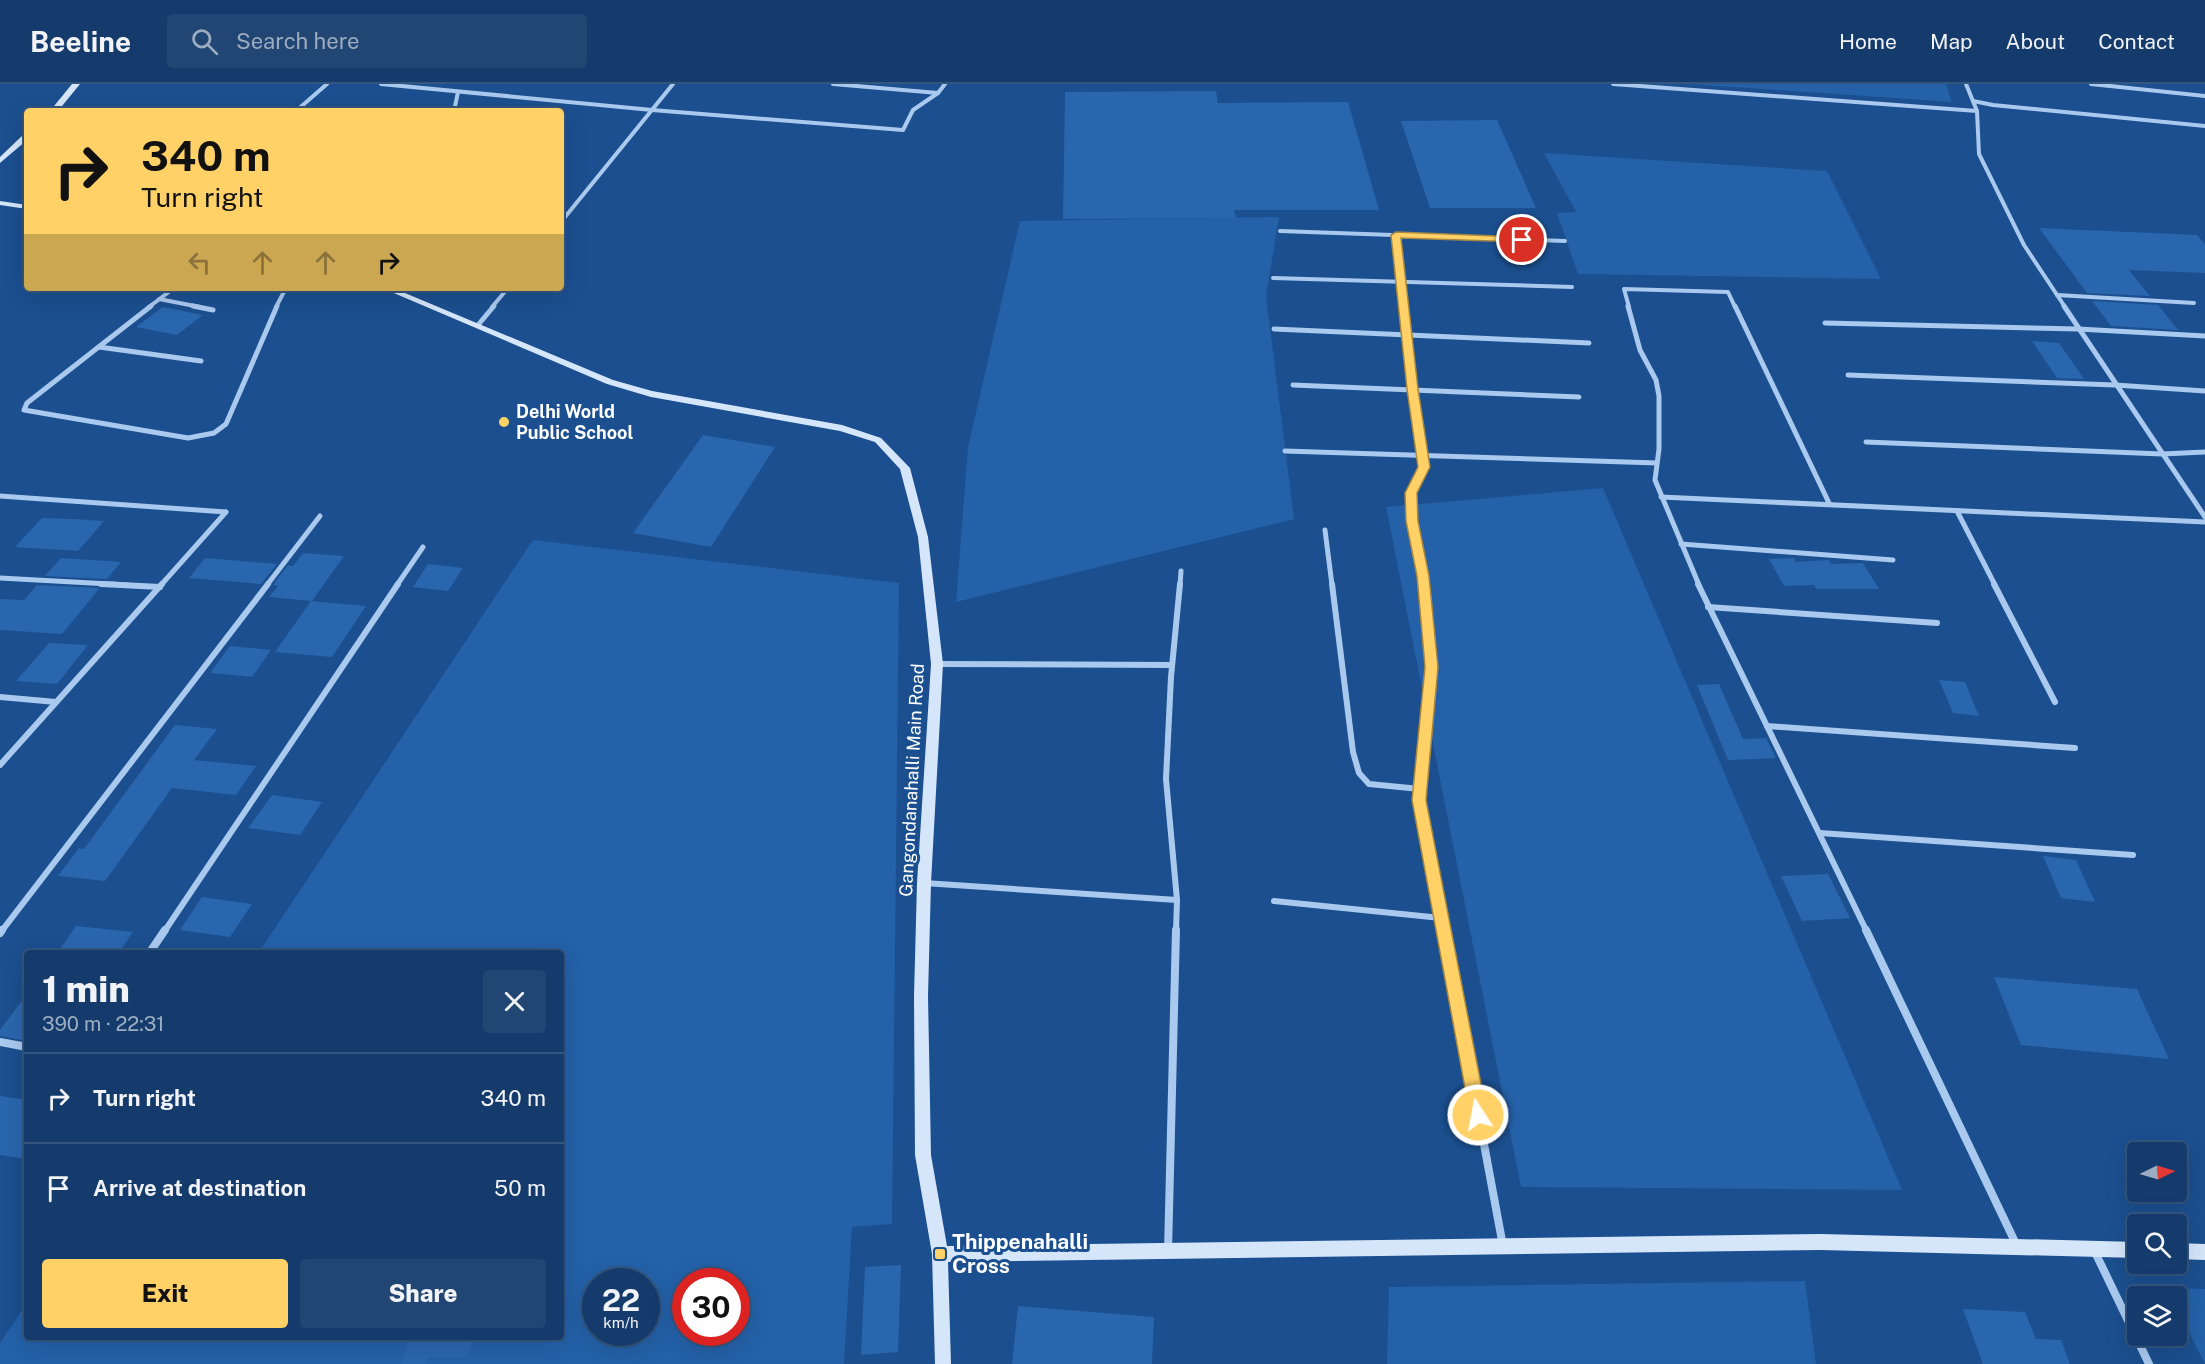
<!DOCTYPE html>
<meta charset="utf-8">
<style>
:root{--surface:#143b6b;--page:#214673;--text:#f1f3f6;--muted:#9dadc1;--line:#33557e;--accent:#ffd166}
body{margin:0;font-family:"Public Sans",sans-serif;background:var(--page);color:var(--text);height:100vh;display:flex;flex-direction:column;font-size:22px;white-space:nowrap}
*{box-sizing:border-box;margin:0}
p{font-size:20px;color:var(--muted)}
.icon{flex:none;width:33px;height:33px;fill:none;stroke:currentColor;stroke-width:2;stroke-linecap:round;stroke-linejoin:round}
.map{position:relative;flex:1;overflow:hidden}
.side{position:absolute;left:24px;top:866px;width:540px;height:390px;display:flex;flex-direction:column;background:var(--surface);border-radius:6px;box-shadow:0 6px 24px #0002,0 0 0 2px var(--line)}
.side>*{flex:none}
.guide{position:absolute;left:24px;top:24px;width:540px;height:183px;border-radius:6px;box-shadow:0 6px 24px #0002,0 0 0 2px var(--line);background:#ffd166;color:#111;overflow:hidden}
.needle{width:39px;rotate:85deg}
.tools{position:absolute;left:2127px;top:1058px;display:grid;gap:12px}
.tools a{display:grid;place-items:center;width:60px;height:60px;border-radius:6px;background:var(--surface);box-shadow:0 6px 24px #0002,0 0 0 2px var(--line);font-size:30px}
.speed{position:absolute;left:582px;top:1184px;display:flex;gap:12px;font-size:30px;font-weight:700;text-align:center}
.speed>*{display:grid;place-content:center;width:78px;height:78px;border-radius:50%;background:var(--surface);box-shadow:0 6px 24px #0002,0 0 0 2px var(--line);line-height:1}
.speed small{font-size:15px;font-weight:400}
.speed .limit{border:9px solid #d22;background:#fff;color:#111}
.pin{position:absolute;display:grid;place-items:center;width:51px;height:51px;color:#fff;margin:-26px;border:3px solid #fff;border-radius:50%;box-shadow:0 2px 6px #0007}
.me{position:absolute;width:66px;margin:-33px;rotate:349deg;stroke-linejoin:round;filter:drop-shadow(0 0 4px #0008)}
.turn{display:flex;align-items:center;gap:21px;height:126px;padding:0 18px;font-size:27px}
.turn .icon{width:78px;height:78px;stroke-width:2.5}
.turn b{display:block;font-size:42px;line-height:51px}
.lanes{display:flex;align-items:center;height:57px;padding:0 18px;background:#0003;justify-content:center;gap:30px;direction:ltr}
.lanes .off{opacity:.35}
.round{display:grid;place-items:center;flex:none;width:63px;height:63px;border-radius:6px;background:var(--page)}
.headline{display:flex;align-items:center;justify-content:space-between;height:102px;padding:0 18px}
h1{font-size:36px;font-weight:800;line-height:45px}
.action{display:flex;gap:12px;margin-top:auto;padding:12px 18px}
.action a{flex:1;height:69px;border-radius:6px;background:var(--accent);color:#111;font-size:24px;font-weight:800;line-height:69px;text-align:center}
.action a+a{background:var(--page);color:var(--text)}
ul{padding:0;list-style:none}
li{display:flex;align-items:center;gap:18px;height:90px;padding:0 18px;border-top:2px solid var(--line)}
li div{flex:1}
li b{display:block;font-size:22px}
li em{font-style:normal}
header{display:flex;align-items:center;gap:36px;box-sizing:border-box;height:84px;padding:0 30px;background:var(--surface);border-bottom:2px solid var(--line)}
header strong{font-size:28px}
nav{display:flex;gap:33px;margin-inline-start:auto;font-size:21px}
.search{width:420px;height:54px;background:var(--page);display:flex;align-items:center;gap:15px;box-sizing:border-box;padding:0 21px;border-radius:6px;color:var(--muted);font-size:22px}
.map>svg:first-child{display:block}
.green{fill:#2461a8;fill-rule:evenodd}
.building{fill:#2a66ad}
.lines{fill:none;stroke-linecap:round;stroke-linejoin:round}
.street-far3{stroke:#a9c9ee;stroke-width:4}
.street-far2{stroke:#a9c9ee;stroke-width:5}
.street-far1{stroke:#a9c9ee;stroke-width:6}
.street{stroke:#a9c9ee;stroke-width:8}
.secondary{fill:#d6e6fa;fill-rule:evenodd}
.route{fill:#ffd166;stroke:#a68842;stroke-width:1.5}
.poi-dot{fill:#ffd166;stroke:#1b4f8f;stroke-width:2}
.labels{text-anchor:middle;stroke-width:6;stroke-linejoin:round;paint-order:stroke}
.poi-label{font-size:18px;font-weight:bold;fill:#fff;stroke:#1b4f8f;text-anchor:start}
.street-label{font-size:18px;fill:#fff;stroke:#1b4f8f}
.near-poi-label{font-size:21px;font-weight:bold;fill:#fff;stroke:#1b4f8f;text-anchor:start}
</style>
<header>
<strong>Beeline</strong>
<div class="search"><svg class="icon" aria-label="search" viewBox="0 0 24 24"><circle cx="10" cy="10" r="6"/><path d="M15 15l6 6"/></svg>Search here</div>
<nav><a>Home</a><a>Map</a><a>About</a><a>Contact</a></nav>
</header>
<div class="map">
<svg width="2205" height="1280" viewBox="0 0 2205 1280">
<rect width="100%" height="100%" fill="#1b4f8f"/>
<g class="green">
<path d="M 1689,0 L 1946,0 L 1952,18 Z"/>
<path d="M 1544,69 L 1827,87 L 1881,195 L 1578,190 L 1557,129 L 1576,128 Z"/>
<path d="M 1279,133 L 1266,212 L 1294,435 L 956,518 L 968,363 L 1020,137 Z"/>
<path d="M 1603,404 L 1902,1106 L 1521,1103 L 1386,423 Z"/>
<path d="M 533,456 L 899,499 L 892,1140 L 852,1143 L 844,1280 L 0,1280 L 0,1259 L 27,1219 L 27,1252 L 561,1252 L 561,868 L 259,868 ZM 596,1197 L 646,1197 L 646,1248 L 596,1248 ZM 686,1197 L 736,1197 L 736,1248 L 686,1248 Z"/>
<path d="M 1805,1197 L 1816,1280 L 1387,1280 L 1389,1203 Z"/>
<path d="M 2166,1204 L 2205,1205 L 2205,1280 L 2177,1225 L 2176,1212 L 2170,1212 Z"/>
</g>
<g class="building">
<path d="M 1216,7 L 1218,19 L 1348,18 L 1379,126 L 1234,126 L 1236,134 L 1063,135 L 1065,8 Z"/>
<path d="M 1497,36 L 1536,124 L 1430,124 L 1401,37 Z"/>
<path d="M 2039,144 L 2197,151 L 2205,160 L 2205,189 L 2129,186 L 2150,212 L 2087,209 Z"/>
<path d="M 2092,217 L 2158,221 L 2178,246 L 2111,242 Z"/>
<path d="M 163,223 L 203,231 L 177,251 L 136,243 Z"/>
<path d="M 2032,257 L 2059,259 L 2084,295 L 2057,294 Z"/>
<path d="M 703,351 L 775,363 L 711,463 L 633,449 Z"/>
<path d="M 42,434 L 73,435 L 104,437 L 78,467 L 15,463 Z"/>
<path d="M 303,469 L 344,472 L 312,517 L 269,513 L 278,502 L 273,501 L 288,481 L 293,482 Z"/>
<path d="M 61,474 L 121,478 L 107,495 L 45,492 Z"/>
<path d="M 205,474 L 277,480 L 261,500 L 189,494 Z"/>
<path d="M 1794,474 L 1796,478 L 1829,476 L 1831,480 L 1863,479 L 1879,505 L 1816,505 L 1814,501 L 1784,502 L 1769,475 Z"/>
<path d="M 428,480 L 463,484 L 448,507 L 413,503 Z"/>
<path d="M 37,501 L 98,504 L 99,505 L 62,550 L 0,546 L 0,515 L 24,516 Z"/>
<path d="M 311,517 L 366,522 L 332,573 L 275,568 Z"/>
<path d="M 49,559 L 88,561 L 57,600 L 16,597 Z"/>
<path d="M 230,562 L 271,566 L 252,593 L 210,589 Z"/>
<path d="M 1939,596 L 1965,598 L 1979,632 L 1953,629 Z"/>
<path d="M 1719,600 L 1743,655 L 1766,654 L 1776,674 L 1728,676 L 1697,601 Z"/>
<path d="M 175,641 L 217,645 L 194,676 L 256,682 L 236,711 L 172,704 L 105,797 L 58,792 L 79,764 L 84,765 Z"/>
<path d="M 272,711 L 322,718 L 300,751 L 248,744 Z"/>
<path d="M 2043,772 L 2076,776 L 2095,818 L 2061,814 Z"/>
<path d="M 1828,790 L 1850,834 L 1802,837 L 1781,792 Z"/>
<path d="M 202,813 L 252,820 L 230,853 L 180,846 Z"/>
<path d="M 76,842 L 133,848 L 119,868 L 58,868 Z"/>
<path d="M 1994,893 L 2137,905 L 2169,975 L 2021,961 Z"/>
<path d="M 27,910 L 27,957 L 0,952 L 0,946 Z"/>
<path d="M 0,1012 L 27,1016 L 27,1075 L 0,1071 Z"/>
<path d="M 901,1181 L 898,1268 L 861,1271 L 865,1183 Z"/>
<path d="M 1018,1222 L 1154,1233 L 1152,1280 L 1012,1280 Z"/>
<path d="M 1963,1225 L 2025,1228 L 2036,1255 L 2061,1256 L 2070,1280 L 1983,1280 Z"/>
<path d="M 410,1252 L 474,1252 L 468,1273 L 428,1273 L 425,1280 L 401,1280 Z"/>
</g>
<g class="lines">
<g class="street-far3">
<path d="M 381,0 L 652,26 L 903,46 L 913,26 L 938,9"/>
<path d="M 833,0 L 938,9 L 945,0"/>
<path d="M 1613,0 L 1977,27"/>
<path d="M 1966,0 L 1977,27 L 1979,70 L 2024,161 L 2065,223"/>
<path d="M 2091,0 L 2205,12"/>
<path d="M 1973,17 L 1993,21 L 2205,42"/>
<path d="M 296,27 L 327,0"/>
<path d="M 454,27 L 458,8"/>
<path d="M 561,138 L 673,0"/>
<path d="M 1280,147 L 1565,157"/>
<path d="M 1396,151 L 1404,223"/>
<path d="M 1273,194 L 1572,203"/>
<path d="M 2057,211 L 2194,219"/>
<path d="M 159,215 L 200,223"/>
<path d="M 149,223 L 174,204"/>
<path d="M 276,223 L 286,204"/>
<path d="M 492,223 L 508,204"/>
<path d="M 1629,223 L 1624,205 L 1728,208 L 1735,223"/>
</g>
<g class="street-far2">
<path d="M 151,222 L 27,319 L 24,326 L 188,354 L 214,349 L 226,340 L 277,222"/>
<path d="M 193,222 L 213,226"/>
<path d="M 1403,222 L 1412,305 L 1424,383 L 1411,409 L 1412,437 L 1424,501"/>
<path d="M 1628,222 L 1640,266 L 1656,296 L 1659,312 L 1659,365 L 1655,396 L 1699,501"/>
<path d="M 1735,222 L 1829,419"/>
<path d="M 2064,222 L 2205,433"/>
<path d="M 1825,239 L 2078,245 L 2205,252"/>
<path d="M 478,241 L 494,222"/>
<path d="M 1274,245 L 1589,259"/>
<path d="M 99,263 L 201,277"/>
<path d="M 1848,291 L 2115,301 L 2205,307"/>
<path d="M 1293,301 L 1579,313"/>
<path d="M 1866,358 L 2162,370 L 2205,368"/>
<path d="M 1285,367 L 1657,379"/>
<path d="M 0,412 L 226,428"/>
<path d="M 1661,413 L 2205,438"/>
<path d="M 1957,427 L 1995,501"/>
<path d="M 1325,446 L 1332,501"/>
<path d="M 1681,460 L 1893,476"/>
<path d="M 0,494 L 128,501"/>
<path d="M 161,501 L 226,428"/>
<path d="M 267,501 L 320,432"/>
<path d="M 397,501 L 423,463"/>
<path d="M 1180,501 L 1181,487"/>
</g>
<g class="street-far1">
<path d="M 101,500 L 160,503"/>
<path d="M 1332,500 L 1353,668 L 1359,689 L 1369,700 L 1420,705"/>
<path d="M 1424,500 L 1431,583 L 1419,716 L 1444,848"/>
<path d="M 1698,500 L 1867,848"/>
<path d="M 1994,500 L 2055,618"/>
<path d="M 1708,523 L 1937,539"/>
<path d="M 937,580 L 1172,581"/>
<path d="M 0,613 L 56,618"/>
<path d="M 1767,642 L 2075,664"/>
<path d="M 0,681 L 162,500"/>
<path d="M 1820,749 L 2133,771"/>
<path d="M 924,799 L 1177,816"/>
<path d="M 1274,817 L 1441,834"/>
<path d="M 1,848 L 268,500"/>
<path d="M 164,848 L 398,500"/>
<path d="M 1176,848 L 1177,816 L 1166,695 L 1171,593 L 1180,500"/>
</g>
<g class="street">
<path d="M 1444,846 L 1503,1162"/>
<path d="M 1866,846 L 2016,1160"/>
<path d="M 0,849 L 2,846"/>
<path d="M 150,868 L 165,846"/>
<path d="M 0,958 L 27,963"/>
<path d="M 2094,1166 L 2149,1280"/>
<path d="M 1168,1167 L 1176,846"/>
</g>
<g class="secondary">
<path d="M 72,0 L 80,0 L 58,27 L 50,27 Z"/>
<path d="M 24,50 L 27,50 L 27,56 L 0,79 L 0,73 Z"/>
<path d="M 0,117 L 27,121 L 27,125 L 0,121 Z"/>
<path d="M 382,204 L 393,204 L 613,296 L 652,307 L 842,341 L 881,354 L 910,384 L 928,453 L 943,580 L 931,799 L 928,912 L 931,1071 L 947,1162 L 1821,1150 L 2138,1158 L 2138,1174 L 1821,1166 L 948,1178 L 951,1280 L 935,1280 L 932,1170 L 915,1071 L 914,912 L 917,799 L 931,580 L 918,453 L 900,385 L 875,358 L 840,347 L 651,313 L 607,300 Z"/>
<path d="M 2176,1159 L 2205,1160 L 2205,1176 L 2176,1175 Z"/>
</g>
</g>
<path class="route" d="M 1396,148 L 1522,153 L 1527,156 L 1522,158 L 1401,154 L 1418,305 L 1430,383 L 1417,409 L 1418,437 L 1429,492 L 1438,583 L 1426,716 L 1487,1031 L 1484,1037 L 1478,1039 L 1472,1037 L 1470,1031 L 1412,716 L 1425,583 L 1417,492 L 1406,437 L 1405,409 L 1418,383 L 1407,305 L 1391,151 Z"/>
<g class="poi-dot">
<circle cx="504" cy="338" r="6"/>
<rect x="934" y="1164" width="12" height="12" rx="3"/>
</g>
<g class="labels">
<g class="poi-label">
<text x="516" y="334">Delhi World<tspan x="516" dy="21">Public School</tspan></text>
</g>
<g class="street-label">
<text transform="translate(912 696) rotate(-87)" y="6">Gangondanahalli Main Road</text>
</g>
<g class="near-poi-label">
<text x="952" y="1165">Thippenahalli<tspan x="952" dy="24">Cross</tspan></text>
</g>
</g>
</svg>
<div class="tools">
<a><svg class="needle" viewBox="-14 -14 28 28"><path d="M0-13l5 13h-10z" fill="#e53935"/><path d="M0 13l5-13h-10z" fill="#9dadc1"/></svg></a>
<a><svg class="icon" aria-label="search" viewBox="0 0 24 24"><circle cx="10" cy="10" r="6"/><path d="M15 15l6 6"/></svg></a>
<a><svg class="icon" aria-label="layers" viewBox="0 0 24 24"><path d="M12 4l9 5-9 5-9-5zM3 14l9 5 9-5"/></svg></a>
</div>
<div class="speed"><div>22<small>km/h</small></div><div class="limit">30</div></div>
<div class="pin" style="left:1522px;top:156px;background:#d93025"><svg class="icon" aria-label="arrive" viewBox="0 0 24 24"><path d="M6 21V4h12l-3 4 3 4H6"/></svg></div>
<svg class="me" style="left:1478px;top:1031px" viewBox="-20 -20 40 40"><circle r="17" fill="#ffd166" stroke="#fff" stroke-width="3"/><path d="M0-11L8 9 0 5-8 9z" fill="#fff"/></svg>
<div class="guide">
<div class="turn"><svg class="icon" aria-label="right" viewBox="0 0 24 24"><path d="M7 20v-9h11M14 6l5 5-5 5"/></svg><div><b>340 m</b>Turn right</div></div>
<div class="lanes"><svg class="icon off" aria-label="left" viewBox="0 0 24 24"><path d="M17 20v-9H6M10 6l-5 5 5 5"/></svg><svg class="icon off" aria-label="ahead" viewBox="0 0 24 24"><path d="M12 20V5M6 11l6-6 6 6"/></svg><svg class="icon off" aria-label="ahead" viewBox="0 0 24 24"><path d="M12 20V5M6 11l6-6 6 6"/></svg><svg class="icon" aria-label="right" viewBox="0 0 24 24"><path d="M7 20v-9h11M14 6l5 5-5 5"/></svg></div>
</div>
<section class="side">
<div class="headline"><div><h1>1 min</h1><p>390 m · 22:31</p></div><a class="round"><svg class="icon" aria-label="close" viewBox="0 0 24 24"><path d="M6 6l12 12M18 6L6 18"/></svg></a></div>
<ul>
<li><svg class="icon" aria-label="right" viewBox="0 0 24 24"><path d="M7 20v-9h11M14 6l5 5-5 5"/></svg><div><b>Turn right</b></div><em>340 m</em></li>
<li><svg class="icon" aria-label="arrive" viewBox="0 0 24 24"><path d="M6 21V4h12l-3 4 3 4H6"/></svg><div><b>Arrive at destination</b></div><em>50 m</em></li>
</ul>
<div class="action"><a>Exit</a><a>Share</a></div>
</section>
</div>
